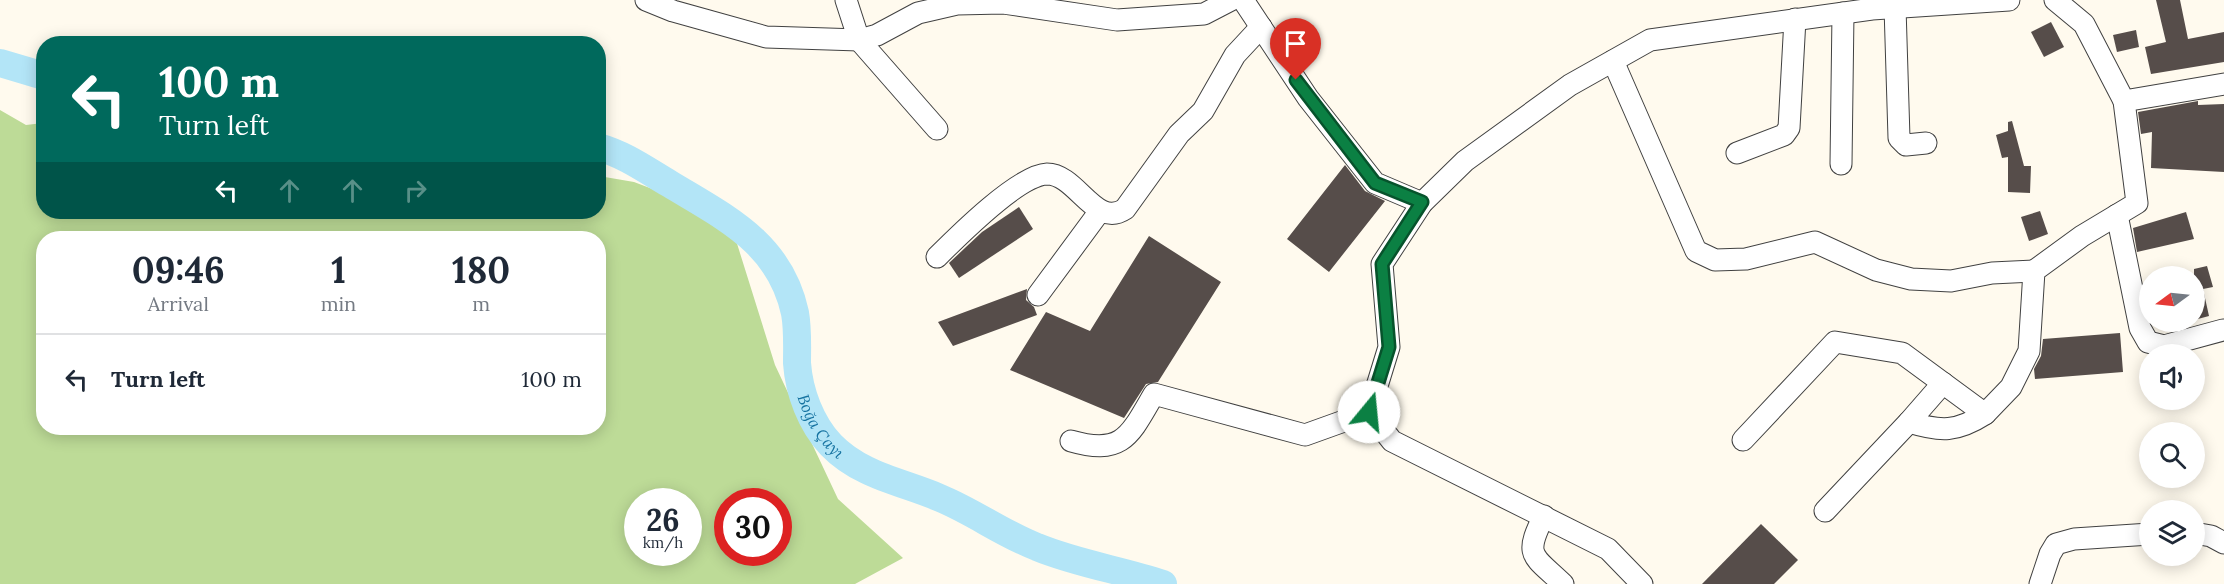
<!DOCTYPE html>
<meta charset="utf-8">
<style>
:root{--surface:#fff;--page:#f2f2f3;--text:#1f2937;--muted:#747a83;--line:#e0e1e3}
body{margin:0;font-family:Lora,serif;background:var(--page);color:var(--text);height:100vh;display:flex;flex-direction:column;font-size:22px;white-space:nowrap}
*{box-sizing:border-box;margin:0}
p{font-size:20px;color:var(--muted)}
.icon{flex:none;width:33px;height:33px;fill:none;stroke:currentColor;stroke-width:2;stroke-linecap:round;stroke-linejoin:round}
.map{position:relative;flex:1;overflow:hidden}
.sheet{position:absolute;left:36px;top:231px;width:570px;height:204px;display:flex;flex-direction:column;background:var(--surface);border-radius:24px;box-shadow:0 3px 15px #0003}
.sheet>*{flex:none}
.top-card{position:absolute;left:36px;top:36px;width:570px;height:183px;border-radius:24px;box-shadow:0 3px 15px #0003;background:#00695c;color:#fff;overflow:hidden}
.needle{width:39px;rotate:255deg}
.buttons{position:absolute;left:2139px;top:266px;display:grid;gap:12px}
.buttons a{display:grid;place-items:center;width:66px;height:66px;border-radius:50%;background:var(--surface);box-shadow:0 3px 15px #0003;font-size:30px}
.speed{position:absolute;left:624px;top:488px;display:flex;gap:12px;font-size:30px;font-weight:700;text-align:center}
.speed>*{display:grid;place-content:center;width:78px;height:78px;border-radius:50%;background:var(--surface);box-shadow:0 3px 15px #0003;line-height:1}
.speed small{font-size:15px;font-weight:400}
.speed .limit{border:9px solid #d22;background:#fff;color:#111}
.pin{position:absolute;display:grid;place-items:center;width:51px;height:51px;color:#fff;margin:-62px -26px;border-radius:50% 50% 50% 0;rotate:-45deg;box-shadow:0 0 6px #0007}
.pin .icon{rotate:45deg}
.me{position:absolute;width:66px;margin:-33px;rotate:17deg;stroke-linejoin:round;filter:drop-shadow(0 0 4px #0008)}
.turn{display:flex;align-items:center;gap:21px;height:126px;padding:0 24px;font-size:27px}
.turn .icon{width:78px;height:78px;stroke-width:2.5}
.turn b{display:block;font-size:42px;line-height:51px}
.lanes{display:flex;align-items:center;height:57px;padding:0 24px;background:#0003;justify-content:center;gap:30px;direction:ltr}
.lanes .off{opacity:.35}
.eta{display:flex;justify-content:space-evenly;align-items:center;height:102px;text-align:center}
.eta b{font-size:36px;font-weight:700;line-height:42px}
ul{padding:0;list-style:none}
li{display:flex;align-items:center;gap:18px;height:90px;padding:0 24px;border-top:2px solid var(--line)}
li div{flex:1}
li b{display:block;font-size:22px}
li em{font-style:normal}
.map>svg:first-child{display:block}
.forest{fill:#bddb97;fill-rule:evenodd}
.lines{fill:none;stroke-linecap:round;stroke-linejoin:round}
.river{stroke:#b3e5f7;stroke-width:28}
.building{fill:#564d4a}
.minor-casing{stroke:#414141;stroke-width:23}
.minor{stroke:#fff;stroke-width:21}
.route-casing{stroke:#07532c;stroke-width:15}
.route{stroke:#0b8043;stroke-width:10}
.labels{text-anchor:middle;stroke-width:6;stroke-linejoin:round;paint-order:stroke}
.water-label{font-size:16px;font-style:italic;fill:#1673a1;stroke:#fff}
</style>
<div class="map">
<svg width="2224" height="584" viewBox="0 0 2224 584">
<rect width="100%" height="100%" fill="#fffaee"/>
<path class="forest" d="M 0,110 L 26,125 L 43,123 L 44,212 L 598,212 L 599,176 L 634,182 L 729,218 L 775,365 L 838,499 L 903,558 L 855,584 L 0,584 ZM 44,238 L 598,238 L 598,428 L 44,428 ZM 638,501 L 688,501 L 688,552 L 638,552 ZM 728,501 L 778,501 L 778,552 L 728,552 Z"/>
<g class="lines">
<g class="river">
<path d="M 0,63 L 44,76"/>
<path id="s1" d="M 598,147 C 626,155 646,170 670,184 C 726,218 780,243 795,313 C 798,330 797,346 797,363 C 799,392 811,424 831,445 C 861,476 903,482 940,498 C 974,512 1003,534 1037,547 C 1078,564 1122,570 1163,584"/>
</g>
</g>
<g class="building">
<path d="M 2156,0 L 2180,0 L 2188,39 L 2224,32 L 2224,62 L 2151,74 L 2145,47 L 2166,42 Z"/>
<path d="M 2051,22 L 2064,47 L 2044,57 L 2031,32 Z"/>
<path d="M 2136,30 L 2139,47 L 2117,52 L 2113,35 Z"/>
<path d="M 2198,101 L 2198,105 L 2224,104 L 2224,172 L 2151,168 L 2152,132 L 2141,134 L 2138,112 Z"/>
<path d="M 2012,121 L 2024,166 L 2031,166 L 2030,193 L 2008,192 L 2008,157 L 2002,158 L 1996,135 L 2008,131 L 2008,122 Z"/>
<path d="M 1345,165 L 1365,191 L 1385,201 L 1329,272 L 1287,239 Z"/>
<path d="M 1019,207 L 1033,229 L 959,278 L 949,263 L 982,232 Z"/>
<path d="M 2040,211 L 2048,234 L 2029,241 L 2021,217 Z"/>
<path d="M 2186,212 L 2194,239 L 2137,252 L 2133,228 Z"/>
<path d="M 1149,236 L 1221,282 L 1158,382 L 1146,384 L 1124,418 L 1010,370 L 1046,312 L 1090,331 Z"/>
<path d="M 2207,266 L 2213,287 L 2203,289 L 2209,316 L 2194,320 L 2194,269 Z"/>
<path d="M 1027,289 L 1026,300 L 1034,307 L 1037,315 L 953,346 L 938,322 Z"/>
<path d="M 2120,333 L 2123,372 L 2035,379 L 2034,369 L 2041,356 L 2043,339 Z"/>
<path d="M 1761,524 L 1798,560 L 1774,584 L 1702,584 Z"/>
</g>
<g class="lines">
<g class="minor-casing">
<g id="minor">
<path d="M 646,0 L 673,11 L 766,37 L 859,40 L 877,35 L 918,13 L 957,4 L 1003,3 L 1117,20 L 1204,14 L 1231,0"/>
<path d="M 846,0 L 859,40 L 937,129"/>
<path d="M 1243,0 L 1308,98 L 1375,183 L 1422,203"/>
<path d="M 2055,0 L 2084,24 L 2124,101 L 2224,84"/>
<path d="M 1895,7 L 1899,138 L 1906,145 L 1926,143"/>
<path d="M 1613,61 L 1696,251 L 1715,260 L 1746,259 L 1815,242 L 1876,270 L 1911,279 L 1951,281 L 1992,273 L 2034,271"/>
<path d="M 1737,153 L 1784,135 L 1789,128 L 1795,19"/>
<path d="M 1841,164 L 1843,13"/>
<path d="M 2117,215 L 2140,328 L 2148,342 L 2164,346 L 2223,330"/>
<path d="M 937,257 C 958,236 1019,175 1047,174 C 1077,174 1095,229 1125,209 L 1179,134 L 1203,111 L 1235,55 L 1261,27"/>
<path d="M 1038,295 L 1100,211"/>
<path d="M 1943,383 L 1909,422 C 1941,432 1957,432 1985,414"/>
<path d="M 1743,440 L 1835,342 L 1902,353 L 1985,414 L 2011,387 L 2029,351 L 2034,271 L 2082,236 L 2137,203 L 2124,101"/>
<path d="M 1071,441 C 1123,456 1130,435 1154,394 L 1305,435 L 1369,412"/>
<path d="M 1825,511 L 1909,422"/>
<path d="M 1544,516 C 1523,557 1533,555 1563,584"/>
<path d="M 2194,533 L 2211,536 L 2224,543"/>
<path d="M 1642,584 L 1608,549 L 1392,441 L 1369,412 L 1389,347 L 1382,264 L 1422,203 L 1465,161 L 1570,85 L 1650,40 L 1872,9 L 2009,0"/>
<path d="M 2040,584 L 2050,554 L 2056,544 L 2074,539 L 2150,534"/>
</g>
</g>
<use href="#minor" class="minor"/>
</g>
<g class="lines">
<g class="route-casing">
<path id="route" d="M 1296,80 L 1375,183 L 1422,202 L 1382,264 L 1389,347 L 1369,412"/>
</g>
<use href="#route" class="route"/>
</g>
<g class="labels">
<g class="water-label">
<text dy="6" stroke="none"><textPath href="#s1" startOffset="386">Boğa Çayı</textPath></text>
</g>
</g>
</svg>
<div class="buttons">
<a><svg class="needle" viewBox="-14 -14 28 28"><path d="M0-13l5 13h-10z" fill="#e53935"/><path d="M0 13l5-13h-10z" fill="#747a83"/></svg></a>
<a><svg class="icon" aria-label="sound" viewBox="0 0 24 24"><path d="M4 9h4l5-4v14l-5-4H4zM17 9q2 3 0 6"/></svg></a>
<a><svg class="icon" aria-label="search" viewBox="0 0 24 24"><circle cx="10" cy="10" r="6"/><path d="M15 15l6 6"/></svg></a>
<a><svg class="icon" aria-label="layers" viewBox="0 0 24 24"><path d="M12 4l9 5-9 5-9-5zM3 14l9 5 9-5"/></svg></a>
</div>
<div class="speed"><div>26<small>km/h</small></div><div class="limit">30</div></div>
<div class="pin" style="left:1296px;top:80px;background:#d93025"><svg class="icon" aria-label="arrive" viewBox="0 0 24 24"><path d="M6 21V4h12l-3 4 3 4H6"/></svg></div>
<svg class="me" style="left:1369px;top:412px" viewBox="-20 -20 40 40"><circle r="19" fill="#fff"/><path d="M0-13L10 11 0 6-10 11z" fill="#0b8043"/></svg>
<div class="top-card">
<div class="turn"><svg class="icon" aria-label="left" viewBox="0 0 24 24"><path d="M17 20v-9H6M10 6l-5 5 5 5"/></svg><div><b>100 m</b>Turn left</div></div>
<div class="lanes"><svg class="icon" aria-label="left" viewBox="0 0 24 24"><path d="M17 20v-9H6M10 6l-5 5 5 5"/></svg><svg class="icon off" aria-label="ahead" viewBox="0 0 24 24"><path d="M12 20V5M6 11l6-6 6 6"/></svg><svg class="icon off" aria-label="ahead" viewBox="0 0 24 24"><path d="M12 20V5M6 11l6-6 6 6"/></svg><svg class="icon off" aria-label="right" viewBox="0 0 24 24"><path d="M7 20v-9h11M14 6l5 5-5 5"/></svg></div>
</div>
<section class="sheet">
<div class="eta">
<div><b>09:46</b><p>Arrival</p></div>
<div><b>1</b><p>min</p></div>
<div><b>180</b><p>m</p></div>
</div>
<ul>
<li><svg class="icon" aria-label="left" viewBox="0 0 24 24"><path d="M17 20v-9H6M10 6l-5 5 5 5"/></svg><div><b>Turn left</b></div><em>100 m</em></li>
</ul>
</section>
</div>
